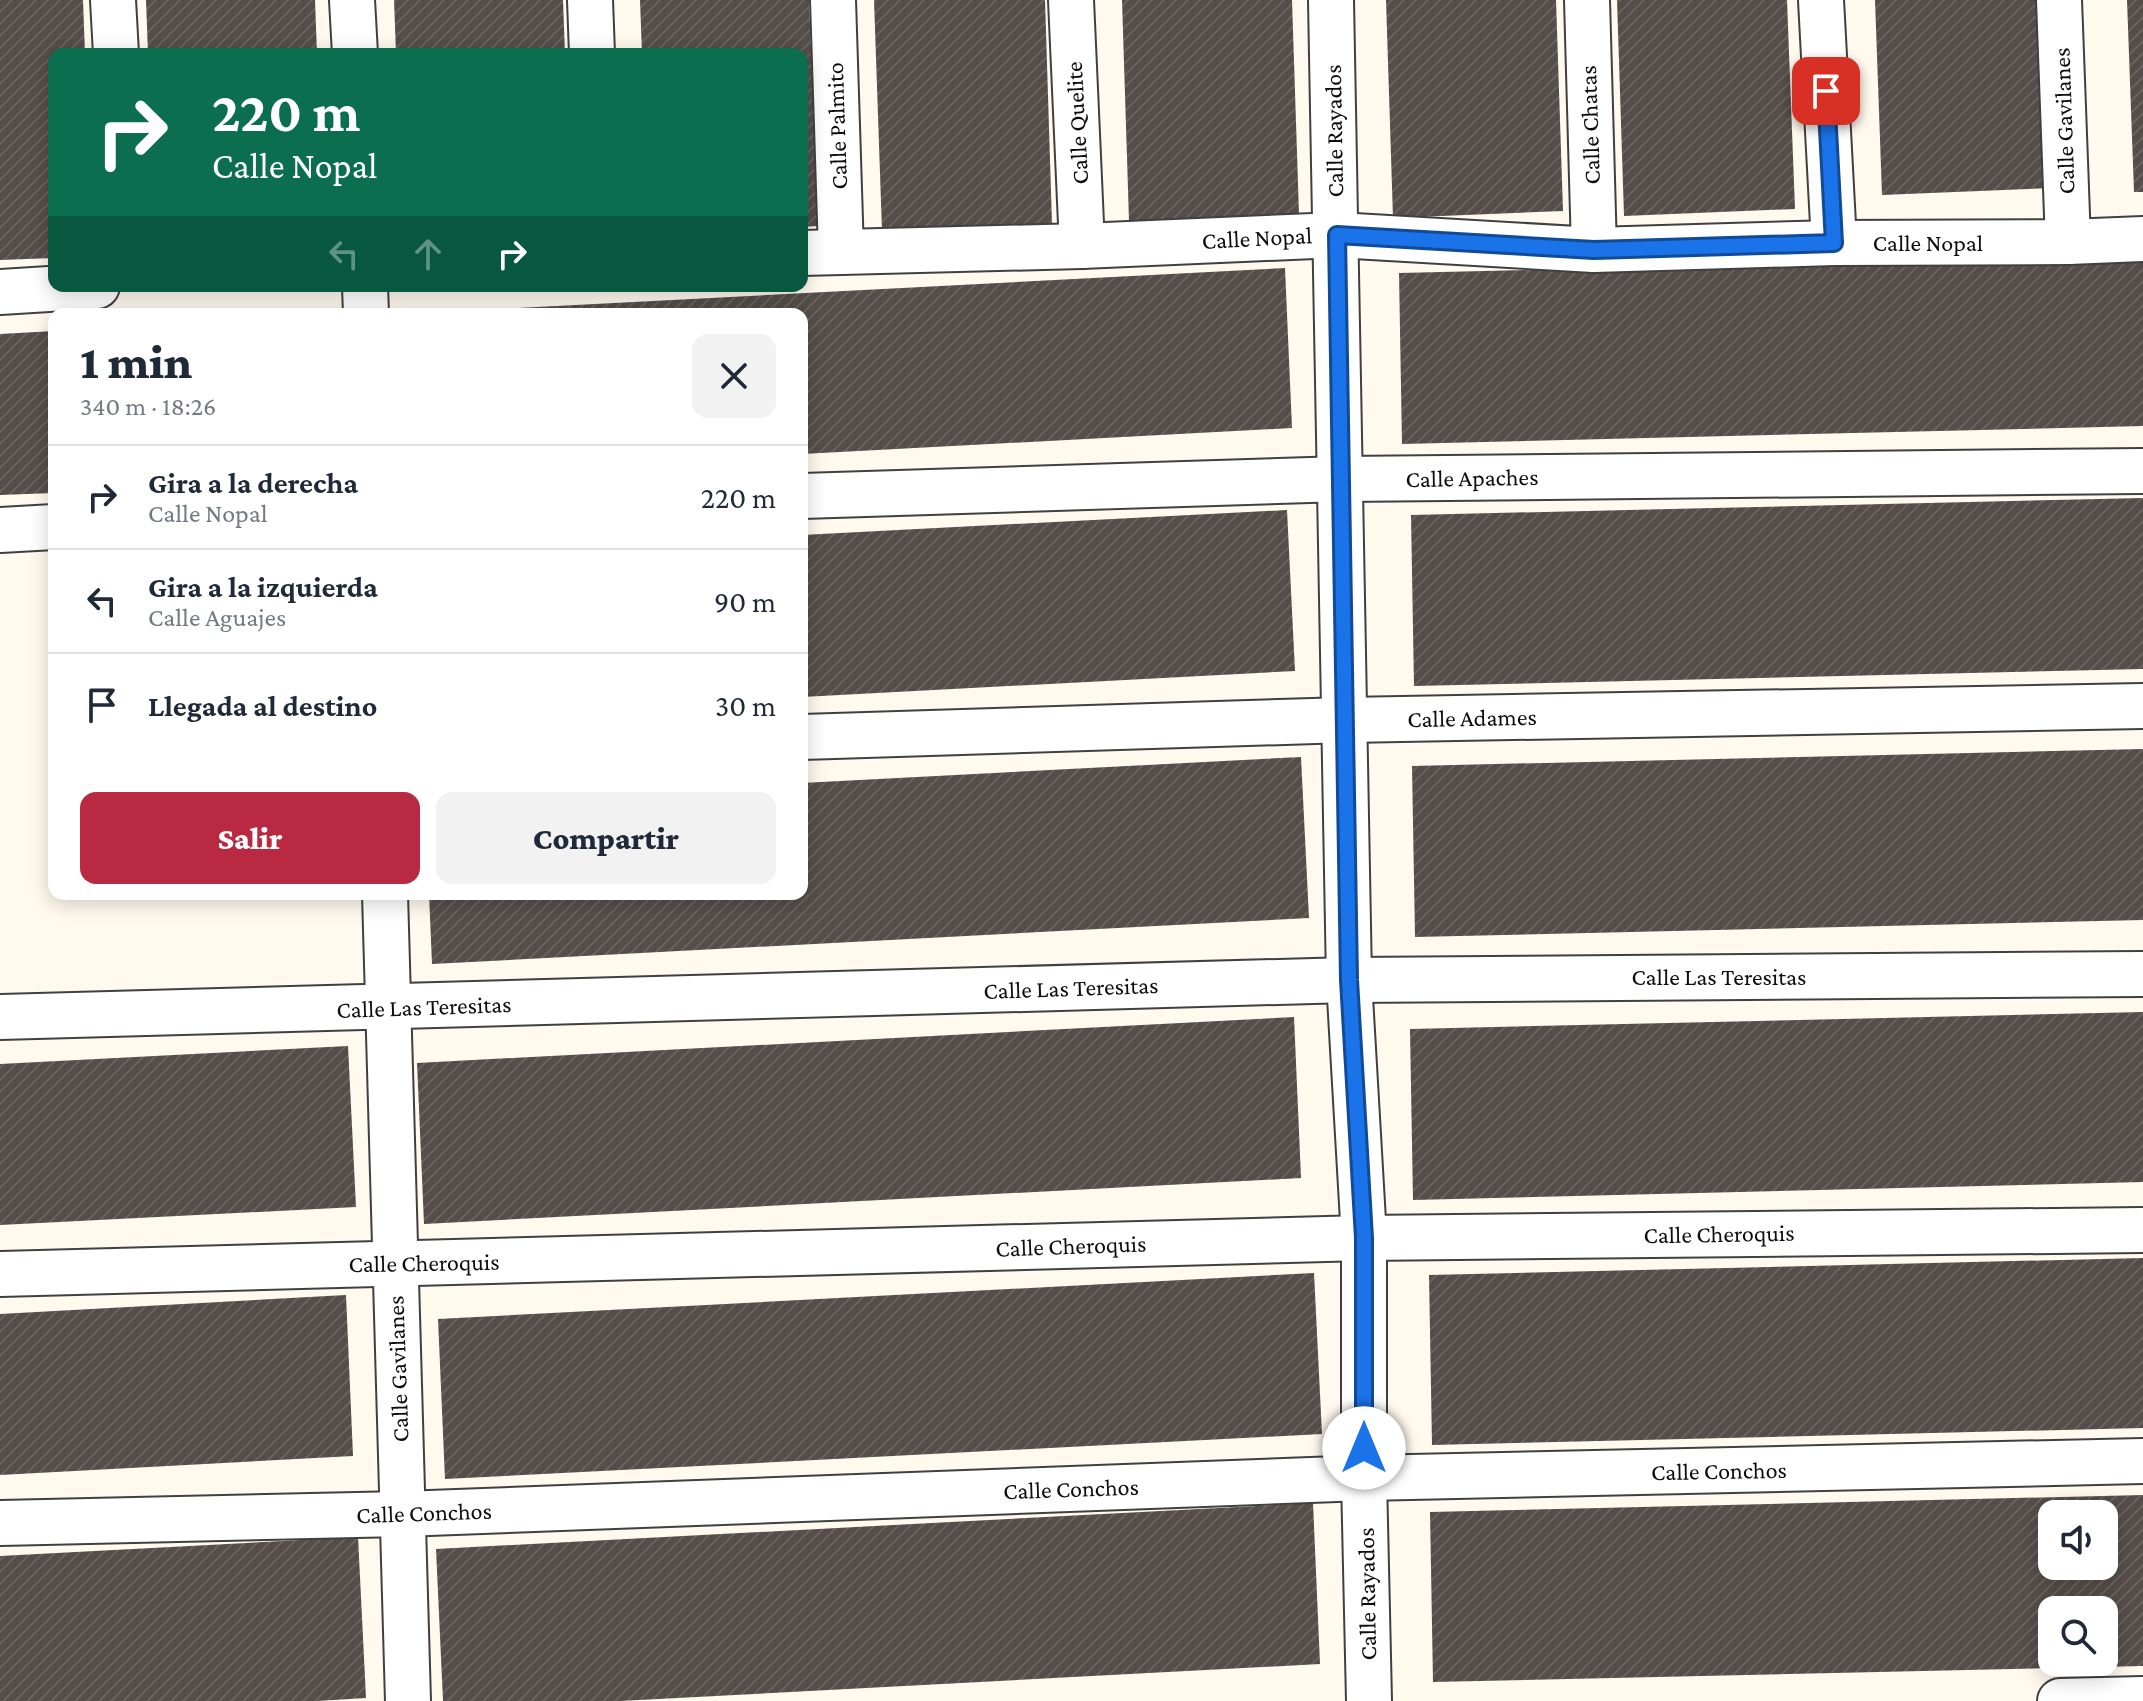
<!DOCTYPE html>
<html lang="es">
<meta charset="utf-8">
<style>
:root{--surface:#fff;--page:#f2f2f3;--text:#1f2937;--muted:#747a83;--line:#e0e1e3;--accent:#b92942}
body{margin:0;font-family:"Crimson Pro",serif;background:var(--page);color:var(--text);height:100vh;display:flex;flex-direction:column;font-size:30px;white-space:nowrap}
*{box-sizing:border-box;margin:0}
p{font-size:26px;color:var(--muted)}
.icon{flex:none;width:44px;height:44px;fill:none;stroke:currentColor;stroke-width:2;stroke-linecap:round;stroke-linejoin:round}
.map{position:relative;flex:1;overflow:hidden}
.panel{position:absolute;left:48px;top:308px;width:760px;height:592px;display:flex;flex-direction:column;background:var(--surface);border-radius:16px;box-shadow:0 4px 20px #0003}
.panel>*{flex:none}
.hud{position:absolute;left:48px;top:48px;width:760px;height:244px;border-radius:16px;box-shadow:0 4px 20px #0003;background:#0b6e4f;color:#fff;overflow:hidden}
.controls{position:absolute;left:2038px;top:1500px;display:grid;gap:16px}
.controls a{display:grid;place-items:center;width:80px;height:80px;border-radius:16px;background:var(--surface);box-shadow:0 4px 20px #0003;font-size:40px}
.pin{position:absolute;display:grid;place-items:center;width:68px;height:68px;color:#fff;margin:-34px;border-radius:16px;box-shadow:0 4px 12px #0006}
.me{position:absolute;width:88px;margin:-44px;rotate:0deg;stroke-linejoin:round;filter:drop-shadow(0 0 6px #0008)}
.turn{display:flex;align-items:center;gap:28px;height:168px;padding:0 32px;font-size:36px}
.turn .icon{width:104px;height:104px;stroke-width:2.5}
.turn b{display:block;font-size:56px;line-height:68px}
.lanes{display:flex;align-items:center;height:76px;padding:0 32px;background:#0003;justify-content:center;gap:40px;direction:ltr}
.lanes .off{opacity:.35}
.round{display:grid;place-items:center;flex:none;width:84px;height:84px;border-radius:16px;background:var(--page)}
.summary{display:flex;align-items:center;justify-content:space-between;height:136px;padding:0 32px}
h1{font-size:48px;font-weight:800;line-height:60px}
.action{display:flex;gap:16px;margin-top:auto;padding:16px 32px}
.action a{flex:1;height:92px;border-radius:16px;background:var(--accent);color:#fff;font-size:32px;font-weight:800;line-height:92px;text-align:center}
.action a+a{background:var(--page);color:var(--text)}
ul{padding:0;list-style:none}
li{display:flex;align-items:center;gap:24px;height:104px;padding:0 32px;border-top:2px solid var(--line)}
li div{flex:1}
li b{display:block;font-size:30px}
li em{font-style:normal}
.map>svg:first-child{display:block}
.building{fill:url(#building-hatch);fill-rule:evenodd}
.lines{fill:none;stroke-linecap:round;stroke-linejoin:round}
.minor-casing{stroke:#404040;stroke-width:48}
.tertiary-casing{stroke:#404040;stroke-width:48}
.minor{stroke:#fff;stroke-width:44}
.tertiary{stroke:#fff;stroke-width:44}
.route-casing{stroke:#114b97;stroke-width:20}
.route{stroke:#1a73e8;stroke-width:14}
.labels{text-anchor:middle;stroke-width:8;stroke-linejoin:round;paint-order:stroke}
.street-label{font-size:24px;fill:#0d0d0d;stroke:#fff}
</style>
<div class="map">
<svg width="2143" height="1701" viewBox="0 0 2143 1701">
<defs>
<pattern id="building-hatch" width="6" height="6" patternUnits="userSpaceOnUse" patternTransform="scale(2)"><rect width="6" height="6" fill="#554d4a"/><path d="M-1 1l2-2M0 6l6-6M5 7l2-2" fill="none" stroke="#686260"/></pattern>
</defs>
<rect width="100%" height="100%" fill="#fff9ee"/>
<g class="building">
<path d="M 0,0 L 83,0 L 85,54 L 54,54 L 54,258 L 0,260 Z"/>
<path d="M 146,0 L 315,0 L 317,54 L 148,54 Z"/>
<path d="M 394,0 L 563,0 L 565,54 L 396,54 Z"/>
<path d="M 640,0 L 809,0 L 818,226 L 802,227 L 802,54 L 642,54 Z"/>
<path d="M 874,0 L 1045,0 L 1052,224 L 882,231 Z"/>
<path d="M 1122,0 L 1292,0 L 1299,214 L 1129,221 Z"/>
<path d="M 1386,0 L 1556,0 L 1563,211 L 1393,218 Z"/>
<path d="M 1617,0 L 1787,0 L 1795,209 L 1624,216 Z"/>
<path d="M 1875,0 L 2045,0 L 2052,188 L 1882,195 Z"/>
<path d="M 2127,0 L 2143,0 L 2143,192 L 2134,192 Z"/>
<path d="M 2143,256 L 2143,426 L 1402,444 L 1399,273 Z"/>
<path d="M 1285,268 L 1292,428 L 802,454 L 802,314 L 441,314 L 441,312 Z"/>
<path d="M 54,331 L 54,493 L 0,495 L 0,334 Z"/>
<path d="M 2143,498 L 2143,669 L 1414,686 L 1411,515 Z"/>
<path d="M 1287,510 L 1295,671 L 802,697 L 802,535 Z"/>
<path d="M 2143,749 L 2143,920 L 1415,937 L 1412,766 Z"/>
<path d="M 1301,757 L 1309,918 L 432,964 L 429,894 L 802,894 L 802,783 Z"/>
<path d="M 2143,1012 L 2143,1182 L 1413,1200 L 1410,1029 Z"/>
<path d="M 1294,1017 L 1301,1178 L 424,1224 L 417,1063 Z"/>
<path d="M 348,1046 L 356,1207 L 0,1225 L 0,1064 Z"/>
<path d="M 2143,1258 L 2143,1428 L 1432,1445 L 1429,1275 Z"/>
<path d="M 1314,1273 L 1322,1434 L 445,1479 L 438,1319 Z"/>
<path d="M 346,1295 L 353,1456 L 0,1475 L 0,1314 Z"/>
<path d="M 2143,1495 L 2143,1666 L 1433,1682 L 1430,1512 ZM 2052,1514 L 2104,1514 L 2104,1566 L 2052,1566 ZM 2052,1610 L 2104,1610 L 2104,1662 L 2052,1662 Z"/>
<path d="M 1313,1503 L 1320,1664 L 620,1701 L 443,1701 L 436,1549 Z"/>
<path d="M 358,1537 L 366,1698 L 317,1701 L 0,1701 L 0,1556 Z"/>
</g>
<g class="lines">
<g class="minor-casing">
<g id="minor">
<path d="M 113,0 L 116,54"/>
<path d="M 352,0 L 355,54"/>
<path d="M 590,0 L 592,54"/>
<path d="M 833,0 L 841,252"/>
<path d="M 1071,0 L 1082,246"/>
<path d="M 1587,0 L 1594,250"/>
<path d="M 1821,0 L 1834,243"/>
<path d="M 2059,0 L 2068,242"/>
<path d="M 802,253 L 1082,246 L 1337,235 L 1594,250 L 1834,243 L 2068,242 L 2143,239"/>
<path d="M 365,286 L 366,314"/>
<path d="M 0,292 L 97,286"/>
<path d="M 802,496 L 1342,479 L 2143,471"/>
<path d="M 0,530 L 54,527"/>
<path d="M 802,737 L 1346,720 L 2143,706"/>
<path d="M 385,894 L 408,1701"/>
<path d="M 1349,980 L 1364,1238 L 1364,1478 L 1369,1701"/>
<path d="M 0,1274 L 1364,1238 L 2143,1230"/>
<path d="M 0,1523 L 402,1514 L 1364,1478 L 2143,1461"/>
<path d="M 2060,1701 L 2143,1699"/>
</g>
</g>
<g class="tertiary-casing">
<g id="tertiary">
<path d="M 1331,0 L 1349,980"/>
<path d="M 0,1017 L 1349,980 L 2143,974"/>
</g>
</g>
<use href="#minor" class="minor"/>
<use href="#tertiary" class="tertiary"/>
</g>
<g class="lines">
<g class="route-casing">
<path id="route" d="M 1364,1448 L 1364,1238 L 1349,980 L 1337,235 L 1594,250 L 1834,243 L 1826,91"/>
</g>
<use href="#route" class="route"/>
</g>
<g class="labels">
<g class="street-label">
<text transform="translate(2064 121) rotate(-92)" y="8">Calle Gavilanes</text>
<text transform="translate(1077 123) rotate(-93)" y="8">Calle Quelite</text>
<text transform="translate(1590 125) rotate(-92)" y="8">Calle Chatas</text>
<text transform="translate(837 126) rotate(-92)" y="8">Calle Palmito</text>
<text transform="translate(1334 131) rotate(-91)" y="8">Calle Rayados</text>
<text transform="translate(1257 238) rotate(-3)" y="8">Calle Nopal</text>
<text x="1928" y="251">Calle Nopal</text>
<text transform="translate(1472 478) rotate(-1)" y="8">Calle Apaches</text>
<text transform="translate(1472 718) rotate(-1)" y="8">Calle Adames</text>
<text x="1719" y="985">Calle Las Teresitas</text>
<text transform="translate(1071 988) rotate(-2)" y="8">Calle Las Teresitas</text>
<text transform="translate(424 1007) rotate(-2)" y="8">Calle Las Teresitas</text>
<text transform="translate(1719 1234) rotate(-1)" y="8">Calle Cheroquis</text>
<text transform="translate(1071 1246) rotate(-2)" y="8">Calle Cheroquis</text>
<text transform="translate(424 1263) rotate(-1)" y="8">Calle Cheroquis</text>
<text transform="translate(398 1369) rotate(-92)" y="8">Calle Gavilanes</text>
<text transform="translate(1719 1471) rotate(-1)" y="8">Calle Conchos</text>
<text transform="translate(1071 1489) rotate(-2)" y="8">Calle Conchos</text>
<text transform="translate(424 1513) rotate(-2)" y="8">Calle Conchos</text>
<text transform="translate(1367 1594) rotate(-91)" y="8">Calle Rayados</text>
</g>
</g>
</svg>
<div class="controls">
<a><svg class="icon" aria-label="sound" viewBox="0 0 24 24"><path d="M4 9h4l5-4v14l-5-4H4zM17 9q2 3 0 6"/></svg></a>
<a><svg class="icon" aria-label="search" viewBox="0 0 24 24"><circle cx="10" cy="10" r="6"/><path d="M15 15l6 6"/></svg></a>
</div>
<div class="pin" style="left:1826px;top:91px;background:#d93025"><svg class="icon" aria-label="arrive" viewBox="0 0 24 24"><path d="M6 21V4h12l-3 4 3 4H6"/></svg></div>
<svg class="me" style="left:1364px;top:1448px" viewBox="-20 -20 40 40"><circle r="19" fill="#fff"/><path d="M0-13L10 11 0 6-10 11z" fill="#1a73e8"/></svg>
<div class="hud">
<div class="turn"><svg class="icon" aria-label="right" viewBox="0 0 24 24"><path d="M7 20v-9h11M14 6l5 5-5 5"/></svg><div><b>220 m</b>Calle Nopal</div></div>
<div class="lanes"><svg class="icon off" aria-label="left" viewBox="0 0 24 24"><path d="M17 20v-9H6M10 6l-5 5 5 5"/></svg><svg class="icon off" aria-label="ahead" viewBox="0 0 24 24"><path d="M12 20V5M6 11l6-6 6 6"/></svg><svg class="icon" aria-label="right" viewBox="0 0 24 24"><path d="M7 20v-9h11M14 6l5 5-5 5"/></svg></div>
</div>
<section class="panel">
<div class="summary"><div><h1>1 min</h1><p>340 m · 18:26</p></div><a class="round"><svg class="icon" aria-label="close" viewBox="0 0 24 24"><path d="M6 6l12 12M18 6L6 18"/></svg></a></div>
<ul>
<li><svg class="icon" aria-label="right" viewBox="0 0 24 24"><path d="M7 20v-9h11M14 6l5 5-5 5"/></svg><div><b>Gira a la derecha</b><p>Calle Nopal</p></div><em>220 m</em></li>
<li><svg class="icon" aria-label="left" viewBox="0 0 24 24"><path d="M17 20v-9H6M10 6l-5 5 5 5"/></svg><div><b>Gira a la izquierda</b><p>Calle Aguajes</p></div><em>90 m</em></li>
<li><svg class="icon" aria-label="arrive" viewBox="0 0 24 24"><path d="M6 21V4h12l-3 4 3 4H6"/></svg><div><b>Llegada al destino</b></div><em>30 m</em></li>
</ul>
<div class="action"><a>Salir</a><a>Compartir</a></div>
</section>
</div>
